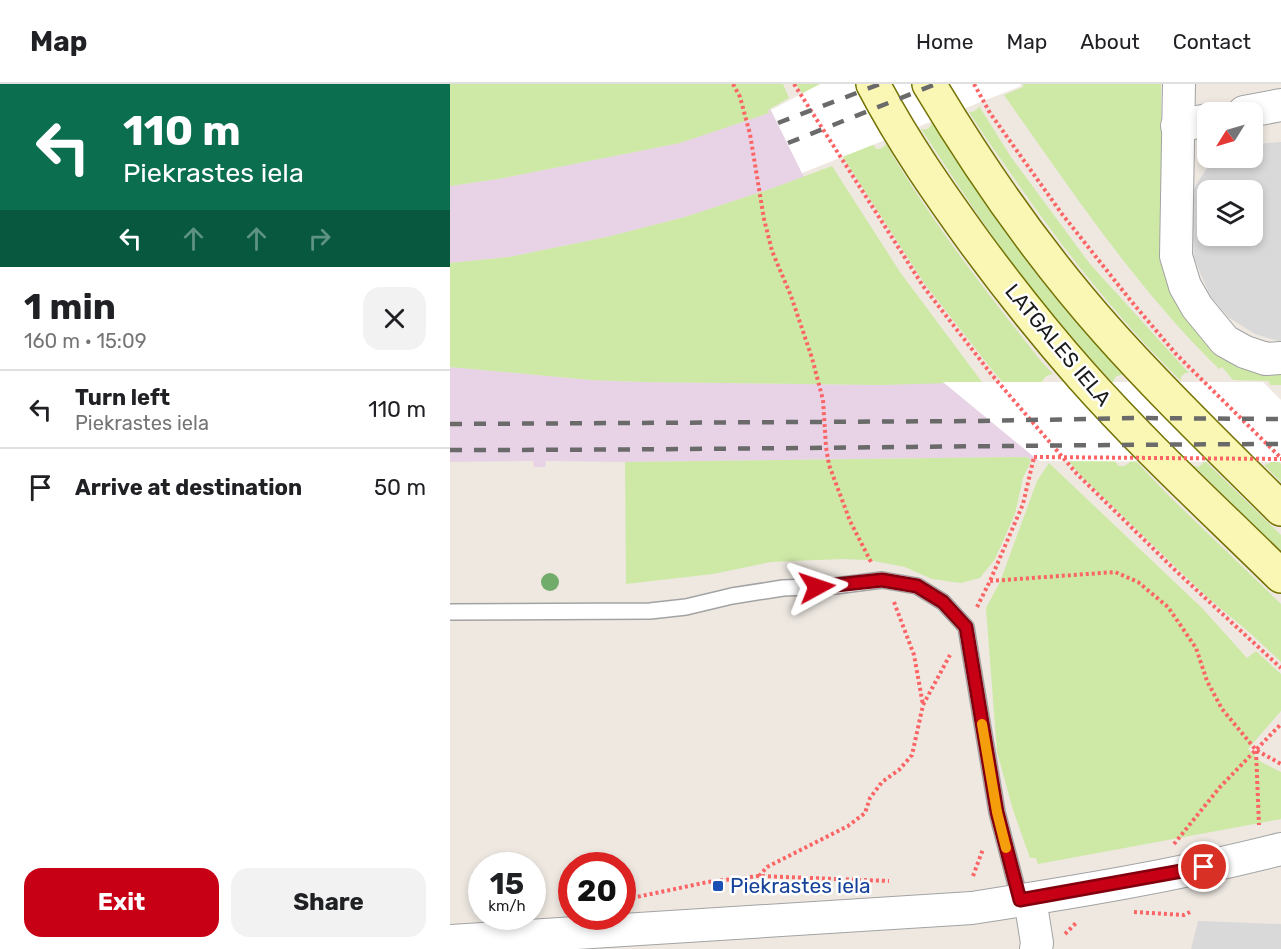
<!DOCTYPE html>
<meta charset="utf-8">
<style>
:root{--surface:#fff;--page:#f2f2f2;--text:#202124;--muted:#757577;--line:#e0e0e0;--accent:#c80016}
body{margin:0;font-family:Rubik,sans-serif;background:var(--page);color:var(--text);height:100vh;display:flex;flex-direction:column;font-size:22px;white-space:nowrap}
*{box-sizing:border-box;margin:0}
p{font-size:20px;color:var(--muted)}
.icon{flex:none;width:33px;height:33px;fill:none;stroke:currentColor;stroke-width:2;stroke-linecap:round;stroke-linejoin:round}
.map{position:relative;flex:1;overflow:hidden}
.sheet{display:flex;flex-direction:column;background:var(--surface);width:450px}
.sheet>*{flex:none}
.banner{background:#0b6e4f;color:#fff;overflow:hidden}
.needle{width:39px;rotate:233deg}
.buttons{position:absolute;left:747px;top:18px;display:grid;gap:12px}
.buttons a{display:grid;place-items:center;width:66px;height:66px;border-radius:12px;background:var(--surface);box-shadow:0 3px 9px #0003;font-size:30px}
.speed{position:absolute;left:18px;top:768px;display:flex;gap:12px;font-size:30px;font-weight:700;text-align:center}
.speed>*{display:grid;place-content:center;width:78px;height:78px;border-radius:50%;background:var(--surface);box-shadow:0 3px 9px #0003;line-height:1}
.speed small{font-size:15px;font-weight:400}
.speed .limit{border:9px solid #d22;background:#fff;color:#111}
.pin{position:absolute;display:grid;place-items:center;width:51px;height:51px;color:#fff;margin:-26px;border:3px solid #fff;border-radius:50%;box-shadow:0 2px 6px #0007}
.me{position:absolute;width:66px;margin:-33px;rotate:85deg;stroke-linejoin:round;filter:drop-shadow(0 0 4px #0008)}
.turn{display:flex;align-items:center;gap:21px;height:126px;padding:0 24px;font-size:27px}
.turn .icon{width:78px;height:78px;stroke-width:2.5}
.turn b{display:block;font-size:42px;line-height:51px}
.lanes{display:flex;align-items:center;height:57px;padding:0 24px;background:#0003;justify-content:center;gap:30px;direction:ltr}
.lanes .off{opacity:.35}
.round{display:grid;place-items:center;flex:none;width:63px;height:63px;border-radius:18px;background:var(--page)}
.summary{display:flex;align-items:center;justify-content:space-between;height:102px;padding:0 24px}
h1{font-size:36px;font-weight:700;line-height:45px}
.cta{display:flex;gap:12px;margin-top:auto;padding:12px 24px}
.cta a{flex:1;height:69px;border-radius:18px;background:var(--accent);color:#fff;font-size:24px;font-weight:700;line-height:69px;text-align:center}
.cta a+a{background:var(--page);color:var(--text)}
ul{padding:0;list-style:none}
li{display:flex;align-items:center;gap:18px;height:78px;padding:0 24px;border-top:2px solid var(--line)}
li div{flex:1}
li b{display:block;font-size:22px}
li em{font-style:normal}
header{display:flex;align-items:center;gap:36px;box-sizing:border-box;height:84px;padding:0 30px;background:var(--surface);border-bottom:2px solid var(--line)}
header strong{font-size:28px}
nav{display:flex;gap:33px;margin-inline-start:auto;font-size:21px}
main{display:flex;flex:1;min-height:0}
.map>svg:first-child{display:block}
.residential{fill:#dad9d9;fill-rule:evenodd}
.industrial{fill:#e7d3e5}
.grass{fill:#cee9a6}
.pier{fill:#fff}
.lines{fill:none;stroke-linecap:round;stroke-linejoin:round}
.lane-casing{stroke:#a3a3a3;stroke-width:18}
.street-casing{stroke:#a3a3a3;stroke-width:34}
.secondary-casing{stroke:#737203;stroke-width:36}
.path{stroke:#fb6566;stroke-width:4;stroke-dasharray:3 3;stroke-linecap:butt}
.lane{stroke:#fff;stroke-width:15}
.street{stroke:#fff;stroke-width:32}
.secondary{stroke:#faf6b3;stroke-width:33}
.rail{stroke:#6a6a6a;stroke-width:4.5;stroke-dasharray:12 12;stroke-linecap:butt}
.path-bridge{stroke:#fb6566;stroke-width:4;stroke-dasharray:3 3;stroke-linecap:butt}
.tree{fill:#72ac6b}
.route-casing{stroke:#82000e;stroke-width:15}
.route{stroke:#c80016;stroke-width:10}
.slow{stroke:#f59e0b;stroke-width:10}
.transit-dot{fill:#1a4fb4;stroke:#fff;stroke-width:2}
.labels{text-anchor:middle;stroke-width:5;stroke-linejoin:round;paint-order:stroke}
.street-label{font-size:21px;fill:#1c1c1c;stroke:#fff}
.transit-label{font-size:21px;fill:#164399;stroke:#fff;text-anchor:start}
</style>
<header>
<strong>Map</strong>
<nav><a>Home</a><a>Map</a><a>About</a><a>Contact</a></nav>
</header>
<main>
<section class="sheet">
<div class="banner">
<div class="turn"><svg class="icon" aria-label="left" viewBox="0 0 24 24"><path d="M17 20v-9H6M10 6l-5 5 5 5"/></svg><div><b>110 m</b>Piekrastes iela</div></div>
<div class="lanes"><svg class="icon" aria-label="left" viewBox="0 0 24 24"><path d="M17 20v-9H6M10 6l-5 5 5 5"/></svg><svg class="icon off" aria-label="ahead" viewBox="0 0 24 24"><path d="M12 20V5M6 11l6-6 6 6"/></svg><svg class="icon off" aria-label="ahead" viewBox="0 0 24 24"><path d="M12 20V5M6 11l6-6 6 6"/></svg><svg class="icon off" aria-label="right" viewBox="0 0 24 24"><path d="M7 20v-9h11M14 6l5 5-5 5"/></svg></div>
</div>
<div class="summary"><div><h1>1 min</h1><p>160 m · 15:09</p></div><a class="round"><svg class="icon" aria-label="close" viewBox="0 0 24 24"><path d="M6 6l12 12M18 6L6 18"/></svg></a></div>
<ul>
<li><svg class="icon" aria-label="left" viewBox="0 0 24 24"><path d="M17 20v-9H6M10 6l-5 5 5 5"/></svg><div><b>Turn left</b><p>Piekrastes iela</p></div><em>110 m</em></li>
<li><svg class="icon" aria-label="arrive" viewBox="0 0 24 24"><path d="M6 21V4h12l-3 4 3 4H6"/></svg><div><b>Arrive at destination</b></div><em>50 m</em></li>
</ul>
<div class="cta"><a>Exit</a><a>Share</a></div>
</section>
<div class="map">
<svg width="831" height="865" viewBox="0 0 831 865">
<rect width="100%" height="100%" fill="#eee8e1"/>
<g class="residential">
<path d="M 831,58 L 831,258 L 805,250 L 778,233 L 760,212 L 744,174 L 742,108 L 763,74 L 802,74 L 803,60 ZM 758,106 L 802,106 L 802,152 L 758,152 Z"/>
<path d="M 748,837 L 831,840 L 831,865 L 741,865 Z"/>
</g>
<g class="industrial">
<path d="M 320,25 L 354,93 L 323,104 L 235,133 L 157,153 L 59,173 L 0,179 L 0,102 L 48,95 L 230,59 L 319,29 L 318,26 Z"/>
<path d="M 0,283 L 141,296 L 193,298 L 432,301 L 493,298 L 589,377 L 581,377 L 578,373 L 175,378 L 96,377 L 95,383 L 84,383 L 83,377 L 0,378 Z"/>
</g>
<g class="grass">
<path d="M 0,0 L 333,0 L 339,14 L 318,26 L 319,29 L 230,59 L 48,95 L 0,102 Z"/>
<path d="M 346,0 L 388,0 L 426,65 C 431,65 433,64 436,60 C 481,137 536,208 591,277 L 603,290 C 597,291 593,293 592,300 L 669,382 L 675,382 L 680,378 L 681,372 L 718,411 L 831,520 L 831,578 L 800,549 L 757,513 L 633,394 L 543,287 L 474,199 Z"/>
<path d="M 573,0 L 711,0 L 712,172 L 718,198 L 831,287 L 831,301 L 820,301 L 819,297 L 783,296 L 772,283 L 769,285 C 686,204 621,106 554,11 L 573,3 Z"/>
<path d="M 529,22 L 561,73 L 640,180 L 739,289 L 735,289 L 731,293 L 731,297 C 672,239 621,175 573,107 C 555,81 536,55 519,28 C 524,28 527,26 529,22 Z"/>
<path d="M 482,39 L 560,155 L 593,199 L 626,239 L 673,291 C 666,291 665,293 663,299 C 624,256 585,211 551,164 C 523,125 498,85 471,45 C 477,46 479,45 482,39 Z"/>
<path d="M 382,82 L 450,188 L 532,298 L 432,301 L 193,298 L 141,296 L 0,283 L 0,179 L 59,173 L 157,153 L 235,133 L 323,104 Z"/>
<path d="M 578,373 L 581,377 L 573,394 L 565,430 L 545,475 L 530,494 L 511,499 L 482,495 L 455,483 L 419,476 L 392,475 L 321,478 L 263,490 L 176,500 L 175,378 Z"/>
<path d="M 823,373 L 831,380 L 831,398 L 814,381 C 820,380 822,378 823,373 Z"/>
<path d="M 754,376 L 831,451 L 831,467 L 744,382 L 749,383 L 753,379 Z"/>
<path d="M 599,379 L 752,524 L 797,574 L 806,567 L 831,590 L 831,627 L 798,665 L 811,678 L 831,688 L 831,735 L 588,780 L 586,774 L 580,774 L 563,726 L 547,668 L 536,524 L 550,498 L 587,397 Z"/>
</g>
<g class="pier">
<path d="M 370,0 L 570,0 L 571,2 L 352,89 L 321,26 Z"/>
<path d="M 493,298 L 813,298 L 831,316 L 831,378 L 589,377 Z"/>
</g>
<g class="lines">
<g class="lane-casing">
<path id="lane" d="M 0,528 L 200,527 L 236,523 L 282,512 L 333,504 L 385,502 L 432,496 L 467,502 L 493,518 L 516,543 L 547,728 L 570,816"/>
</g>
<g class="street-casing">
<g id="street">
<path d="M 729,0 L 726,172 L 735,202 L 747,223 L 775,257 L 795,268 L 816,275 L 831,274"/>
<path d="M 794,28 L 831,21"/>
<path d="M 727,42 L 758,36"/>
<path d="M 580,815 L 587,859 L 586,865"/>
<path d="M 0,857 L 522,824 C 625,808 729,791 831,765"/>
</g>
</g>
<g class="secondary-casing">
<g id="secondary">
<path d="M 423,0 C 452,56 489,109 526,160 C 560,206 595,250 632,292 C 694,362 764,426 831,492"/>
<path d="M 479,0 C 531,87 591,173 658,248 C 713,310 773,367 831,425"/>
</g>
</g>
<g class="path">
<path d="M 283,0 L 290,13 L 300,50 L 314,135 L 322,167 L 341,212 L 362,274 L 373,316 L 376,363 L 379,381 L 400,437 L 421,478"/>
<path d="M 344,0 L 473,202 L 542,291 L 627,390 L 727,488 L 831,584"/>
<path d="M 524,0 L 540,29 L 612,130 L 681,217 L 726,270 L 831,374"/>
<path d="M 540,497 L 665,488 L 688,498 L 718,523 L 746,564 L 757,597 L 772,625 L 806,666 L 831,680"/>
<path d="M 444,518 L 464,571 L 473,621"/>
<path d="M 527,523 L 540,497 L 573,420 L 584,373"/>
<path d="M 806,667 L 809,741"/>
<path d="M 724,760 L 770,703 L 831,640"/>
<path d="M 309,792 L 317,783 L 398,742 L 415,729 L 420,714 L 432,698 L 449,686 L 462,671 L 473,621 L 500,571"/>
<path d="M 523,792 L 533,765"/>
<path d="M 182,814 L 258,798 L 309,792 L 439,797"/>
<path d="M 684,828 L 734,831 L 740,828"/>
<path d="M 615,850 L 627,838"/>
</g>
<use href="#lane" class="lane"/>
<use href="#street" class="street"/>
<use href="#secondary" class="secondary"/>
<g class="rail">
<path d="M 328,39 L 430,0"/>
<path d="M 338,59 L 486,0"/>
<path d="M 0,340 L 530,337 L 683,334 L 831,335"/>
<path d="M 0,366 C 277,366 554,361 831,360"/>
</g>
<path class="path-bridge" d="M 584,373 L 831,375"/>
</g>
<circle class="tree" cx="100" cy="498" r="9"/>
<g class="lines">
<g class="route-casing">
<path id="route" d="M 367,503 L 432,496 L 467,502 L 493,518 L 516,543 L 547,728 L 570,816 L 754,783"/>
</g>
<use href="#route" class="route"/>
<path class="slow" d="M 532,640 L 547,728 L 556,764"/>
</g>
<rect class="transit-dot" x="262" y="796" width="12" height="12" rx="3"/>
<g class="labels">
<g class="street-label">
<text transform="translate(608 261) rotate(50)" y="7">LATGALES IELA</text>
</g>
<g class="transit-label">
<text x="280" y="809">Piekrastes iela</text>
</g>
</g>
</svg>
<div class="buttons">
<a><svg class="needle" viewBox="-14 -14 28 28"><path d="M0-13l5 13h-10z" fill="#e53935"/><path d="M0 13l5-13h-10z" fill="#757577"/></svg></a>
<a><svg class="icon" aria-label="layers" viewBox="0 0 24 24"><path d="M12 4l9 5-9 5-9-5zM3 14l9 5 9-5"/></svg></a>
</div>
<div class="speed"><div>15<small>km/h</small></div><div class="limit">20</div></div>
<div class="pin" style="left:754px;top:783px;background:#d93025"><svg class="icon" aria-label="arrive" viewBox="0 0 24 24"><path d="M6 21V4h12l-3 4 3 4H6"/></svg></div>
<svg class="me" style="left:367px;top:503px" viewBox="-20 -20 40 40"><path d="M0-17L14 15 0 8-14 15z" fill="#c80016" stroke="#fff" stroke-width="4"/></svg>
</div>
</main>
